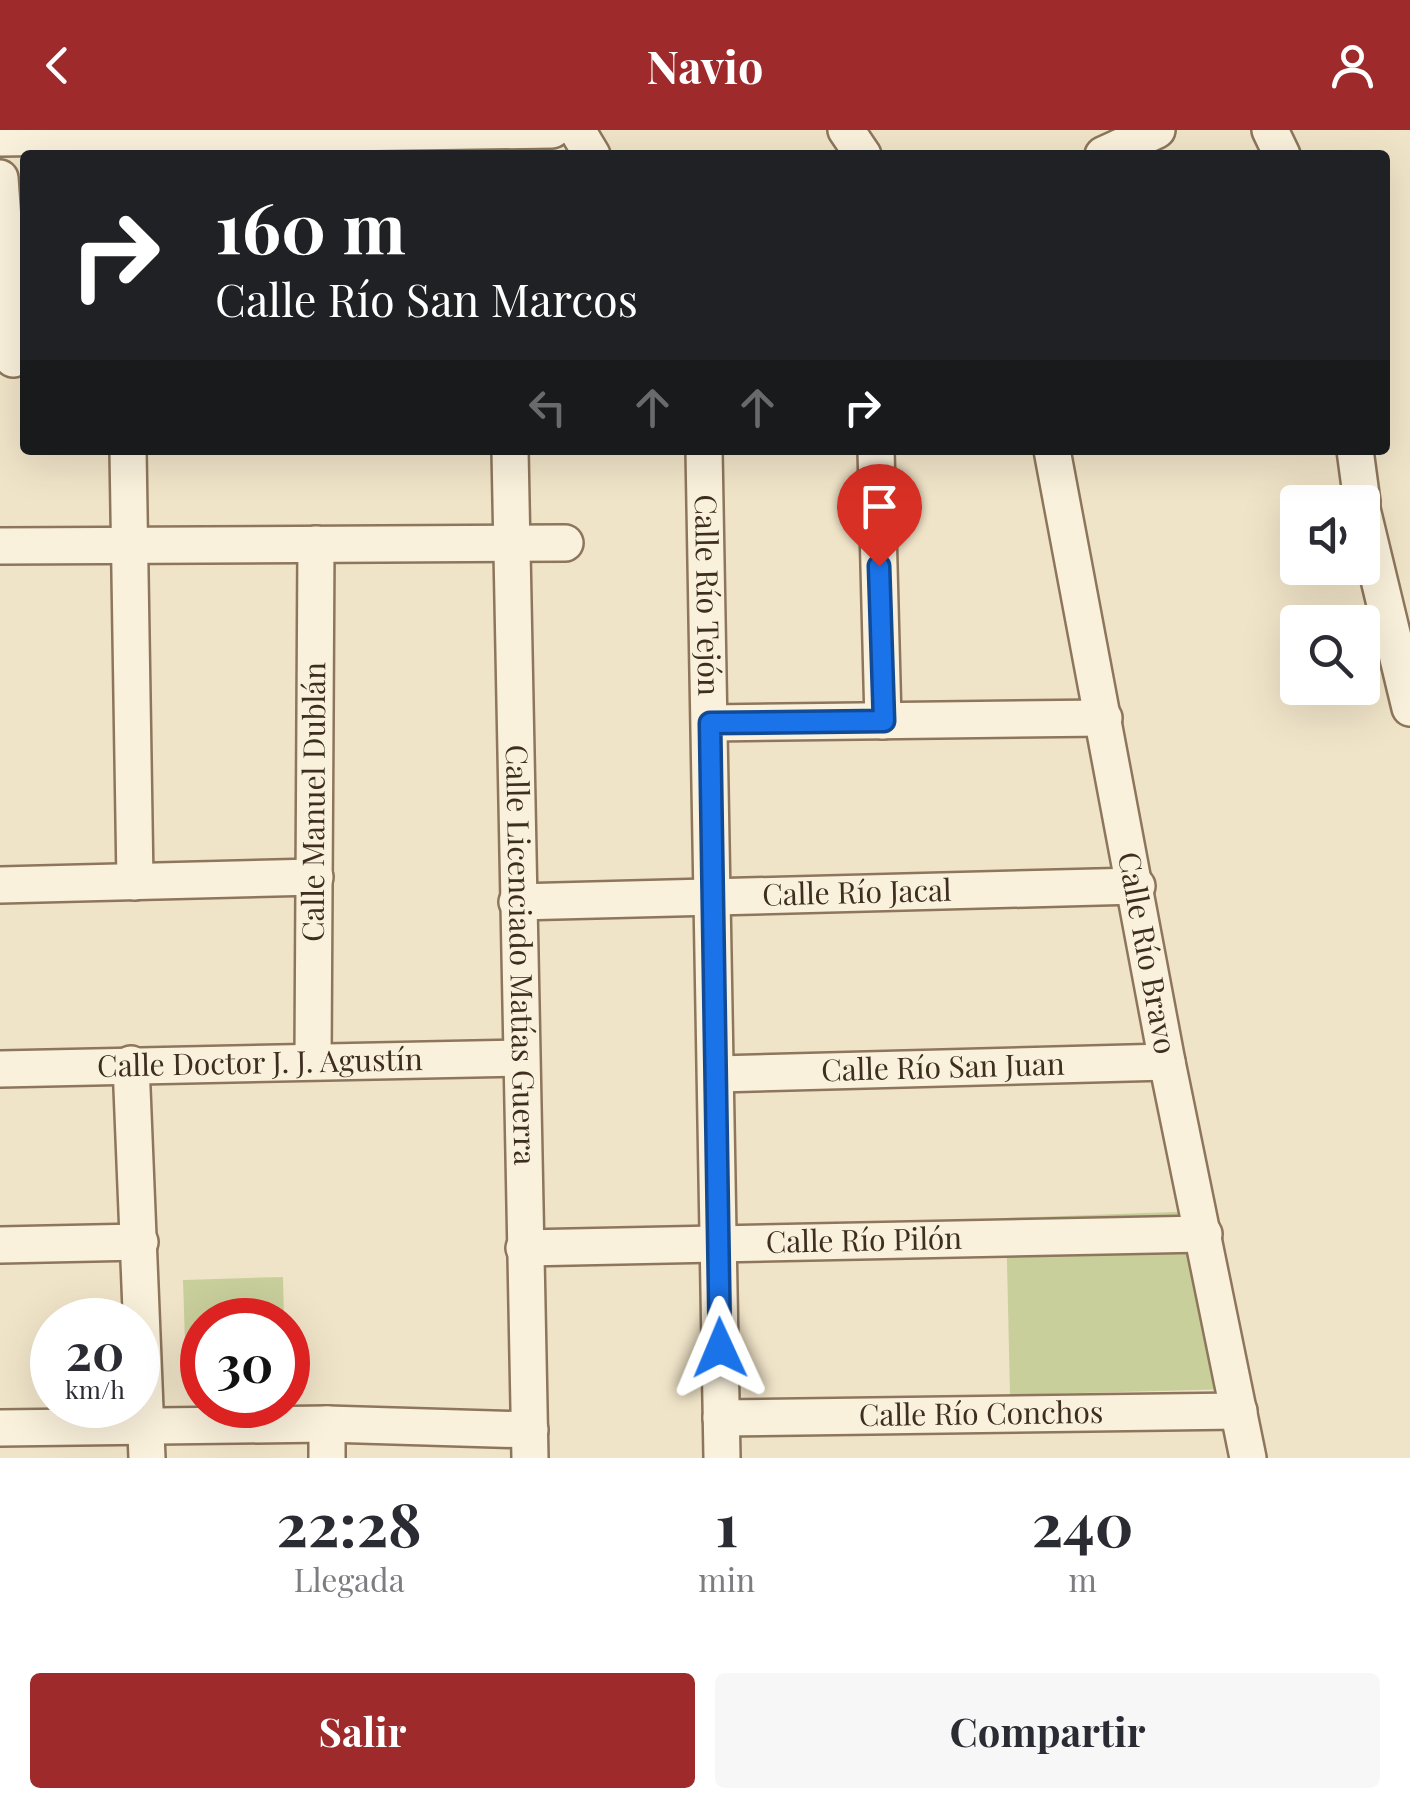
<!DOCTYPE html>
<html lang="es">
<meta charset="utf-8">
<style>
:root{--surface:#fff;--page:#f7f7f7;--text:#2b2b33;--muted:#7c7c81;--accent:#9e2a2b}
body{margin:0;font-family:"Playfair Display",serif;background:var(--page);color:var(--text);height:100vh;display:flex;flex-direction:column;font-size:38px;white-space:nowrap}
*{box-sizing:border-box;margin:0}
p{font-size:32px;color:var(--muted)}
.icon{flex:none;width:55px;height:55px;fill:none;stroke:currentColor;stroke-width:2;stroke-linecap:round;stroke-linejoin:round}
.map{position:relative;height:1328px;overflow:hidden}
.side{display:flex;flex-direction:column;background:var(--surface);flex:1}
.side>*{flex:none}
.guide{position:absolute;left:20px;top:20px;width:1370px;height:305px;border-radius:10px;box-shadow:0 10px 40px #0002;background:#202124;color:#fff;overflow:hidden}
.controls{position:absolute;left:1280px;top:355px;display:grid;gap:20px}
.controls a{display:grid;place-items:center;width:100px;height:100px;border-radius:10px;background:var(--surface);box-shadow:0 10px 40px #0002;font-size:50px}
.speed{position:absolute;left:30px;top:1168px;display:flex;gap:20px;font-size:50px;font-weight:700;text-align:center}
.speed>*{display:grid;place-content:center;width:130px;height:130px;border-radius:50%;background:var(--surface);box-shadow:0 10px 40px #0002;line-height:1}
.speed small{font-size:25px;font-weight:400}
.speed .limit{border:15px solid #d22;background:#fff;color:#111}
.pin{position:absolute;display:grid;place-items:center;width:85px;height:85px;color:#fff;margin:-102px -42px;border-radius:50% 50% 50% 0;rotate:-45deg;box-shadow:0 0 10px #0007}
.pin .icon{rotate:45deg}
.me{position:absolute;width:110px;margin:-55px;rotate:359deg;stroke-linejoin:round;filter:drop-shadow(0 0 8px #0008)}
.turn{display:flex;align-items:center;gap:35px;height:210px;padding:0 30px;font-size:45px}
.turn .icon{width:130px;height:130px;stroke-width:2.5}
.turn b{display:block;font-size:70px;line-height:85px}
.lanes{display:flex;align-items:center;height:95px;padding:0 30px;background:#0003;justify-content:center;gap:50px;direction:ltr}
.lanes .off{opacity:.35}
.eta{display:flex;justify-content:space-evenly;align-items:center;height:170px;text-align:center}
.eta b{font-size:60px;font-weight:700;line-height:70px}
.primary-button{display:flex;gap:20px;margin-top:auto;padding:20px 30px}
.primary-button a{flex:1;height:115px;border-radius:10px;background:var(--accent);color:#fff;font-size:40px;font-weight:700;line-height:115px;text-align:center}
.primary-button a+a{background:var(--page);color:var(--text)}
header{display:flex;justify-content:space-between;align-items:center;height:130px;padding:0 30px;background:var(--accent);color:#fff;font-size:45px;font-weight:700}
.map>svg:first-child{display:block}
.green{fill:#c9cf9b}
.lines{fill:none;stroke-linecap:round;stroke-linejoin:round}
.minor-casing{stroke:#8d765c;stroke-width:40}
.minor{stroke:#faf1dc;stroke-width:35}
.route-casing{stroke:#114b97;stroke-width:25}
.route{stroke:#1a73e8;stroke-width:18}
.labels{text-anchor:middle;stroke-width:8;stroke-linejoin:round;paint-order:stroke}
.street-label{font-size:30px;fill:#3d2e20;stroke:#f7eed8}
</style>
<header><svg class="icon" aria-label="back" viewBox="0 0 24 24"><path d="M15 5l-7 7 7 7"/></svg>Navio<svg class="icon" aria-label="person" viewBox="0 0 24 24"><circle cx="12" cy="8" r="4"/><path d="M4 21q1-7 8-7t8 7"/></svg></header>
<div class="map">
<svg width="1410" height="1328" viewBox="0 0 1410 1328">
<rect width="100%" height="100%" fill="#f0e4c8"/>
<g class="green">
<path d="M 1200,1081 L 1234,1259 L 1010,1265 L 1006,1088 Z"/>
<path d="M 283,1147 L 284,1190 L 202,1190 L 202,1244 L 186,1244 L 183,1150 Z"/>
</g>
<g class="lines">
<g class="minor-casing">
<g id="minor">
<path d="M 577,0 L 592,25"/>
<path d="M 846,0 L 863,25"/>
<path d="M 1270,0 L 1282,25"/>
<path d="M 0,8 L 552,0"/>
<path d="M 1103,25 L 1157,0"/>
<path d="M 0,48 L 13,229"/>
<path d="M 128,320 L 135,752"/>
<path id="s1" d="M 510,320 L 530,1328"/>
<path id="s2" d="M 704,320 L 722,1328"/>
<path d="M 876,320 L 883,591"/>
<path id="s3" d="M 1052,320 L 1167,932 L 1248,1328"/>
<path d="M 1355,320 L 1362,372"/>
<path d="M 1362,379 L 1410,578"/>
<path d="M 0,416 L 565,413"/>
<path d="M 710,593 L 1104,588"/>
<path d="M 0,755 L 315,747"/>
<path id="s4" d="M 517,772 L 1137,756"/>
<path id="s5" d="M 313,930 L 316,414"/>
<path d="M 131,934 L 147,1328"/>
<path id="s6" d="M 0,939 L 519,928"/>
<path id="s7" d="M 718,944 L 1167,932"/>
<path d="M 0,1115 L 140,1112"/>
<path id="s8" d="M 524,1118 L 1204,1104"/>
<path id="s9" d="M 721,1288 L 1239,1281"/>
<path d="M 327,1294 L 327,1328"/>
<path d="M 0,1298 L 327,1294 L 530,1300"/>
</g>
</g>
<use href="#minor" class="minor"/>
</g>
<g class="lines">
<g class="route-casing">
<path id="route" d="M 720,1218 L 710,593 L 884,591 L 879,436"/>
</g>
<use href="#route" class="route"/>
</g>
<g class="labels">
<g class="street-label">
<text dy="10" stroke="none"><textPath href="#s2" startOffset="145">Calle Río Tejón</textPath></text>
<text dy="10" stroke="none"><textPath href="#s5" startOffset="258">Calle Manuel Dublán</textPath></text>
<text dy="10" stroke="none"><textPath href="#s4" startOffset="340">Calle Río Jacal</textPath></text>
<text dy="10" stroke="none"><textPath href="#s1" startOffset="505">Calle Licenciado Matías Guerra</textPath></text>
<text dy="10" stroke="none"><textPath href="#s3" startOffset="512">Calle Río Bravo</textPath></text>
<text dy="10" stroke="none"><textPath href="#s6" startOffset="260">Calle Doctor J. J. Agustín</textPath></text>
<text dy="10" stroke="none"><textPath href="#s7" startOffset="225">Calle Río San Juan</textPath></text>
<text dy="10" stroke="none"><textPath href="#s8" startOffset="340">Calle Río Pilón</textPath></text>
<text dy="10" stroke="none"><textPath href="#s9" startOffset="260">Calle Río Conchos</textPath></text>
</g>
</g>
</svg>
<div class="controls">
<a><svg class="icon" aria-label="sound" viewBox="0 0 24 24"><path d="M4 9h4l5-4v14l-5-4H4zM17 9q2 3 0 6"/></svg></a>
<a><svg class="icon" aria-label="search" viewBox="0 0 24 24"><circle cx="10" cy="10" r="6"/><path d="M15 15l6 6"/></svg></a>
</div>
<div class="speed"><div>20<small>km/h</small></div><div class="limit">30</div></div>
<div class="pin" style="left:879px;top:436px;background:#d93025"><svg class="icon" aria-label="arrive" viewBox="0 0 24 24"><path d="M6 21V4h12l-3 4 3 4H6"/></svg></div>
<svg class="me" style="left:720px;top:1218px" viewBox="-20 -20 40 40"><path d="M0-17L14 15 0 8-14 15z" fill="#1a73e8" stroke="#fff" stroke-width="4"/></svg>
<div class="guide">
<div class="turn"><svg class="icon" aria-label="right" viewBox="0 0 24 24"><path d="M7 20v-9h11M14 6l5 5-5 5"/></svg><div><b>160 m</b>Calle Río San Marcos</div></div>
<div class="lanes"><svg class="icon off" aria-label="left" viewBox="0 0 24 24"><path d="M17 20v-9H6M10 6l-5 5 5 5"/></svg><svg class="icon off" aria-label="ahead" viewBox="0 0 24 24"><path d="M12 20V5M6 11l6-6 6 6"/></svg><svg class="icon off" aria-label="ahead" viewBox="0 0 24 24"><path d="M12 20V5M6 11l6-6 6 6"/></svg><svg class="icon" aria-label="right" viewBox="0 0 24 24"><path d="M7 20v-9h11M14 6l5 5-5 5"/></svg></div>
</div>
</div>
<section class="side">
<div class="eta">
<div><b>22:28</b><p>Llegada</p></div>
<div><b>1</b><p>min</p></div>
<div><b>240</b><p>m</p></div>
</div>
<div class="primary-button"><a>Salir</a><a>Compartir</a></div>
</section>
